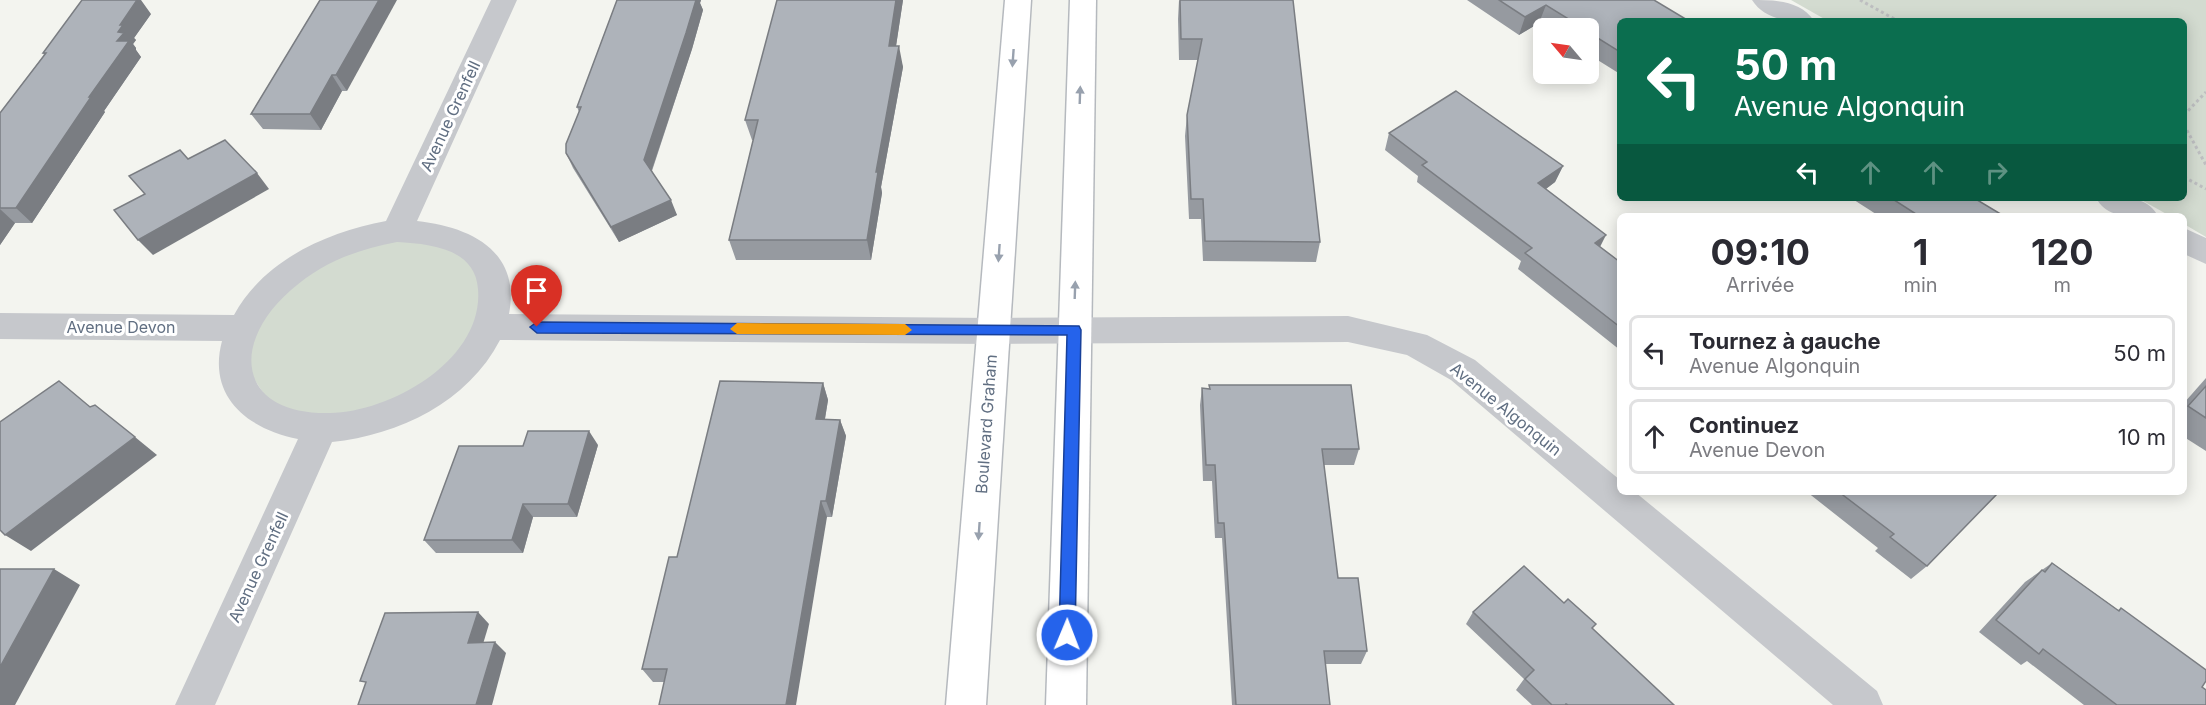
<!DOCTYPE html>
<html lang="fr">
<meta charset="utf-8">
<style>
:root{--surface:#fff;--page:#f2f2f3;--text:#2b2b33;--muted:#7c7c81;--line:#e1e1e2}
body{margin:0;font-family:Inter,sans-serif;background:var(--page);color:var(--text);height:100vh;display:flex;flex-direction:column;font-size:22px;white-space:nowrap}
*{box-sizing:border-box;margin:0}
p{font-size:20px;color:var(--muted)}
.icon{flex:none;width:33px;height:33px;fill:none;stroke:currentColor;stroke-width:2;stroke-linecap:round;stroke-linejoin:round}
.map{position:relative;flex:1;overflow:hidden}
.details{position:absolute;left:1617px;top:213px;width:570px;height:282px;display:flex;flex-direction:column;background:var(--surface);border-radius:9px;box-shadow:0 3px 15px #0003}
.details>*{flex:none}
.hud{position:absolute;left:1617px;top:18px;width:570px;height:183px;border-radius:9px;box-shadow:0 3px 15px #0003;background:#0b6e4f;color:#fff;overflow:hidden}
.needle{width:39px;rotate:299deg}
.fabs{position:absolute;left:1533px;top:18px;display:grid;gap:12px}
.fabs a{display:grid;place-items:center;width:66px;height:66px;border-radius:9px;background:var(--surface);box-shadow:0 3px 15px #0003;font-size:30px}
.pin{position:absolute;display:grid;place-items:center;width:51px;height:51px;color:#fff;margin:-62px -26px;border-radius:50% 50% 50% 0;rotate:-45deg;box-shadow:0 0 6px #0007}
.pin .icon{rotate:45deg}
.me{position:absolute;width:66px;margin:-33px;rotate:1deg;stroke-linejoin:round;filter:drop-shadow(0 0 4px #0008)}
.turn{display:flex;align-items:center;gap:21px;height:126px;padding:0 18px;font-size:27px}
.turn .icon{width:78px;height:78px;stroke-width:2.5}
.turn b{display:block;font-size:42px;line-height:51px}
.lanes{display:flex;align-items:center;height:57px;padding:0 18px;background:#0003;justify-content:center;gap:30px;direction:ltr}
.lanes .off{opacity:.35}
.eta{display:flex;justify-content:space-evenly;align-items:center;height:102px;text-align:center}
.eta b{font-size:36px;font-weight:700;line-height:42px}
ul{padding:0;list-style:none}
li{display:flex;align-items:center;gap:18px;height:75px;margin:0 12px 9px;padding:0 6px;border:3px solid var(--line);border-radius:9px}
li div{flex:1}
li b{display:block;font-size:22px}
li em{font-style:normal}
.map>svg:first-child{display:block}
.green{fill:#d3dbd0}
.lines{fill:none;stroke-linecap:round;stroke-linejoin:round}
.secondary-casing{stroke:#b5b9be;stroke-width:3}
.path{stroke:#bdbec0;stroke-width:3;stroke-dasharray:3 3;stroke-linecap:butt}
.street{fill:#c6c8cc;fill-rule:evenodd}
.secondary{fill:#fff;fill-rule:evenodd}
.wall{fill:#969aa0}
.shaded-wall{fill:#7a7d82}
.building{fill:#aeb3ba;stroke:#7a7d82;stroke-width:1.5}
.oneway{fill:#98a1ae}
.route{fill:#2563eb;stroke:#184099;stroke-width:1.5}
.slow{fill:#f59e0b}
.labels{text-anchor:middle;stroke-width:6;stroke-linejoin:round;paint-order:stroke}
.street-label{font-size:16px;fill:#616f82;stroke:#fff}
</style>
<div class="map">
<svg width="2206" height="705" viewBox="0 0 2206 705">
<rect width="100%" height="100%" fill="#f3f4ef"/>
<g class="green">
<path d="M 1791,0 L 2206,0 L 2206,237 L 2184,224 L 2184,216 L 2170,216 L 2138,198 L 2184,198 L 2184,21 L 1828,21 Z"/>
<path d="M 369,236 L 465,244 L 495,311 L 406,407 L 283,423 L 235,350 L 256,306 Z"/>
</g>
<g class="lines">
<g class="secondary-casing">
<g id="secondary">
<path d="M 1005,0 L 1031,0 L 986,705 L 946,705 Z"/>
<path d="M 1070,0 L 1096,0 L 1086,705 L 1046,705 Z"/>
</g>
</g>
<g class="path">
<path d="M 1860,0 L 1898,21"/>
<path d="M 2184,115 L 2206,92"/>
<path d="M 2184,125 L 2206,165"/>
<path d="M 2184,177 L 2206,189"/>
</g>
<g class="street">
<path d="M 491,0 L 517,0 L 417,221 C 471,227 521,251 509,314 L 993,318 L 1348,316 L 1427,335 L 1475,360 L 1620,480 L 1620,492 L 1635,492 L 1877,691 L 1883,705 L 1833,705 L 1451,380 L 1407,355 L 1348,342 L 993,344 L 500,340 C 468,402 399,435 332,442 L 215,705 L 175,705 L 298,439 C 248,429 207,397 222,341 L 0,339 L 0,313 L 234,315 C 264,260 327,232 386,221 ZM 397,242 C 430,244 475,248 478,289 C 484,359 392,412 330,413 C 238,415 229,344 291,290 C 323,262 356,250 397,242 Z"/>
<path d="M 1752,0 C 1774,0 1801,0 1814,21 C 1792,21 1766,22 1752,0 Z"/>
<path d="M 2096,198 C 2119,198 2145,193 2158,216 C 2136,216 2109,221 2096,198 Z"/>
<path d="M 2184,228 L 2206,238 L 2206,264 L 2184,254 Z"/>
</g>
<use href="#secondary" class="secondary"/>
</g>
<g class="wall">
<path d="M 320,0 L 347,91 L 342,91 L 321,130 L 263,129 L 251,114 Z"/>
<path d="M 617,0 L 701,0 L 700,3 L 703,10 L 692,49 L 652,171 L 677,215 L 619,242 L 573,168 L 566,153 L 579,112 L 577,107 Z"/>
<path d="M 903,0 L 896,46 L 903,67 L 881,187 L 882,193 L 871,260 L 736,260 L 729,240 L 753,140 L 752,140 L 745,120 Z"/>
<path d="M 1179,0 L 1320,242 L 1316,262 L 1203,261 L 1201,219 L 1189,219 L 1185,136 L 1187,115 L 1198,60 L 1179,60 L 1178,19 Z"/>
<path d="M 1467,0 L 1654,0 L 1620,21 L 1620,74 L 1588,54 L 1588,28 L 1548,28 L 1539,23 L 1519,35 Z"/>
<path d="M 151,14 L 134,38 L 136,40 L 133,44 L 136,48 L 136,50 L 141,57 L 104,111 L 105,112 L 32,223 L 15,223 L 0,245 L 0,113 L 44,55 L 43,53 Z"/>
<path d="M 1389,133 L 1563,166 L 1555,182 L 1546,189 L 1600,247 L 1620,262 L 1620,350 L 1518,269 L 1521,261 L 1417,182 L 1418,176 L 1385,150 Z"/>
<path d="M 1851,198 L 1974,198 L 2004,216 L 1879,216 Z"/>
<path d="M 2206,378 L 2206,451 L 2184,437 L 2184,403 Z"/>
<path d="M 823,383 L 828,400 L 825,419 L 840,420 L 846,436 L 832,517 L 827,517 L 664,682 L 653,682 L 642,669 L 677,557 Z"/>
<path d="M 1209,385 L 1359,449 L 1354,465 L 1324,465 L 1338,578 L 1367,651 L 1361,664 L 1325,664 L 1330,705 L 1232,705 L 1222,538 L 1215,538 L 1212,481 L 1203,481 L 1200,405 L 1202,388 L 1209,389 Z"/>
<path d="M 598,445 L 577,517 L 533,517 L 523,553 L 436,553 L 424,540 Z"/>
<path d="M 1807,492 L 1992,492 L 1927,566 L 1911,579 L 1875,551 L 1878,548 Z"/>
<path d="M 2052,563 L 2118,610 L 2121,608 L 2202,687 L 2206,705 L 2084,705 L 2027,661 L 2021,665 L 1979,632 L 2025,582 Z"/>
<path d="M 1473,612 L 1592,628 L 1674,705 L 1532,705 L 1516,690 L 1524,679 L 1466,624 Z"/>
</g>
<g class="shaded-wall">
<path d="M 137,0 L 141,0 L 151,14 L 134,38 L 136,40 L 133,44 L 136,48 L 136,50 L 141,57 L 104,111 L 105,112 L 32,223 L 16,208 L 89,97 L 118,32 L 120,25 Z"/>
<path d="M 379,0 L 397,0 L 347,91 L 336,75 Z"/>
<path d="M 695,0 L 701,0 L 700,3 L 703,10 L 692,49 L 650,175 L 644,160 Z"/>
<path d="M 896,0 L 903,0 L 893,66 L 889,46 Z"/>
<path d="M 1546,5 L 1539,23 L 1519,35 L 1525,17 Z"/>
<path d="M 899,46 L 903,67 L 881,187 L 882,193 L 871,260 L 867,240 L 876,172 Z"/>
<path d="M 332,75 L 342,91 L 321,130 L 310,114 Z"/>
<path d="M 1563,166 L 1555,182 L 1531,200 L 1538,183 Z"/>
<path d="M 257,173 L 269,189 L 153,255 L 138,240 Z"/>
<path d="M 671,200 L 677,215 L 619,242 L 611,227 Z"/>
<path d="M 0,209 L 15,223 L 0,245 Z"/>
<path d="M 1606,235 L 1598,251 L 1595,243 Z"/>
<path d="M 823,383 L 828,400 L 822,436 L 816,419 Z"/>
<path d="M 840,420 L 846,436 L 832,517 L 826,501 Z"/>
<path d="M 589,431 L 598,445 L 577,517 L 568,504 Z"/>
<path d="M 135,437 L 157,455 L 31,551 L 5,535 Z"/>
<path d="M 821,501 L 827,517 L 796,705 L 786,705 Z"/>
<path d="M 523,504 L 533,517 L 523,553 L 512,540 Z"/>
<path d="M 54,569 L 80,585 L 15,705 L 0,705 L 0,667 Z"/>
<path d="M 478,612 L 489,624 L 480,654 L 468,643 Z"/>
<path d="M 495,642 L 506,653 L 492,705 L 476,705 Z"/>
</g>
<g class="building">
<path d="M 82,0 L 137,0 L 120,25 L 123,25 L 118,32 L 124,33 L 117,41 L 129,41 L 89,97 L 91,97 L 16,208 L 0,208 L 0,113 L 46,53 L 43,53 Z"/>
<path d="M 320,0 L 379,0 L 336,75 L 332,75 L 310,114 L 251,114 Z"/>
<path d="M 617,0 L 696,0 L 686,33 L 644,160 L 671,200 L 611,227 L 566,153 L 566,144 L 581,107 L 577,107 Z"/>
<path d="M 777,0 L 896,0 L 889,46 L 899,46 L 876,172 L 878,172 L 867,240 L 729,240 L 758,120 L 745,120 Z"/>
<path d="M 1180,0 L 1293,0 L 1320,242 L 1205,241 L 1203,199 L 1191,199 L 1187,115 L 1202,39 L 1181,39 Z"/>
<path d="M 1499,0 L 1654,0 L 1689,21 L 1620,21 L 1620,52 L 1588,32 L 1588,28 L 1583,28 L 1546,5 L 1525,17 Z"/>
<path d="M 1456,91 L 1563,166 L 1538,183 L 1606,235 L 1595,243 L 1620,262 L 1620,327 L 1525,253 L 1532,248 L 1422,165 L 1427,162 L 1389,133 Z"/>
<path d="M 225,140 L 257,173 L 138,240 L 114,210 L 145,194 L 129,176 L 180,150 L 188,159 Z"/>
<path d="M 1891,198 L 1974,198 L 2004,216 L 1919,216 Z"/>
<path d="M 59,381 L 90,407 L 95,405 L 135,437 L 5,535 L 0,530 L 0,422 Z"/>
<path d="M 720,381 L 823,383 L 816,419 L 840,420 L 826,501 L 821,501 L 786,705 L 659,705 L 667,669 L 642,669 L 669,557 L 677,557 Z"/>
<path d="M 1209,385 L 1351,385 L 1359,449 L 1322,449 L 1338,578 L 1358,578 L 1367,651 L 1324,651 L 1330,705 L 1236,705 L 1224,523 L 1218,523 L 1215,465 L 1206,465 L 1202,388 L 1210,389 Z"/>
<path d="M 2206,386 L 2206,418 L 2188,406 Z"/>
<path d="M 528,431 L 589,431 L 568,504 L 523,504 L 512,540 L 424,540 L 459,446 L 523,446 Z"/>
<path d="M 1839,492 L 1992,492 L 1996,495 L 1927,566 L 1890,537 L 1894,534 Z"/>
<path d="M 2052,563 L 2119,611 L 2121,608 L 2206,670 L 2206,681 L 2202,687 L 2206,690 L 2206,705 L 2117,705 L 2043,649 L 2039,654 L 1996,620 L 2042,570 L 2045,572 Z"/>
<path d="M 1524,566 L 1564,603 L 1568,599 L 1596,624 L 1592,628 L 1674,705 L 1568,705 L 1566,704 L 1565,705 L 1552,705 L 1525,679 L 1534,670 L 1473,612 Z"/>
<path d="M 0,569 L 54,569 L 0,667 Z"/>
<path d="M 478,612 L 468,643 L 495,642 L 476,705 L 358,705 L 366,682 L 360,681 L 385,613 Z"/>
</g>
<defs><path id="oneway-solid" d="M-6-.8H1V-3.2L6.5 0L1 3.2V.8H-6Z" transform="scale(1.5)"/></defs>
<g class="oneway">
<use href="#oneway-solid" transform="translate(1013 58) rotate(94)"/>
<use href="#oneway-solid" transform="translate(1080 95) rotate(-88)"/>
<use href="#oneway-solid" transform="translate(999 253) rotate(94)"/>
<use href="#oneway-solid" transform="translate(1075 290) rotate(-88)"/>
<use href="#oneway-solid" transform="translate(979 531) rotate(94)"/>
</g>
<path class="route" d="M 537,322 L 1079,326 L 1081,330 L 1075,635 L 1073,640 L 1067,642 L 1062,640 L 1059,635 L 1067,335 L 537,333 L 530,327 Z"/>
<path class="slow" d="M 737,323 L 905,324 L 912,330 L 905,335 L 737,334 L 730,329 Z"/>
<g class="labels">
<g class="street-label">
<text transform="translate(450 116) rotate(-65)" y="6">Avenue Grenfell</text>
<text x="121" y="333">Avenue Devon</text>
<text transform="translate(1506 409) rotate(39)" y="6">Avenue Algonquin</text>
<text transform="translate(986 424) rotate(-86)" y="6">Boulevard Graham</text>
<text transform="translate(258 567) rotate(-65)" y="6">Avenue Grenfell</text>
</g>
</g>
</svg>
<div class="fabs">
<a><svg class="needle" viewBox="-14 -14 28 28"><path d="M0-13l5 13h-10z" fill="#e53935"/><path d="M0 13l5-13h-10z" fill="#7c7c81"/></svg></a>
</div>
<div class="pin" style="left:537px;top:327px;background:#d93025"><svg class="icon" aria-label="arrive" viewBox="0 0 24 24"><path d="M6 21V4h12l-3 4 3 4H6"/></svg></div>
<svg class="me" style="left:1067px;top:635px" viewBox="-20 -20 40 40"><circle r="17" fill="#2563eb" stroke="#fff" stroke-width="3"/><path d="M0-11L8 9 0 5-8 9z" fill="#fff"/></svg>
<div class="hud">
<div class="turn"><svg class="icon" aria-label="left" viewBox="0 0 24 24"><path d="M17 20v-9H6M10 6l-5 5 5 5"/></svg><div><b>50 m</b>Avenue Algonquin</div></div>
<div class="lanes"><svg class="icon" aria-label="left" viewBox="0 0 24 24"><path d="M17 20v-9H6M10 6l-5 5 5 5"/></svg><svg class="icon off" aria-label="ahead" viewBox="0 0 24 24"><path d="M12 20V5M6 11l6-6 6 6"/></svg><svg class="icon off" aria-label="ahead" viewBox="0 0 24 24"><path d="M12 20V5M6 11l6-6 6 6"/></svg><svg class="icon off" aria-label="right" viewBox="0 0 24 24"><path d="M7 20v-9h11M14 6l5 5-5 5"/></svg></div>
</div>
<section class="details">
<div class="eta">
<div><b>09:10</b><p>Arrivée</p></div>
<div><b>1</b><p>min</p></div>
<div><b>120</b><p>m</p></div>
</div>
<ul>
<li><svg class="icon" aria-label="left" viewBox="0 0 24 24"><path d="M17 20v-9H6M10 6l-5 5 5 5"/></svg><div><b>Tournez à gauche</b><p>Avenue Algonquin</p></div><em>50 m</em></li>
<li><svg class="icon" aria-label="ahead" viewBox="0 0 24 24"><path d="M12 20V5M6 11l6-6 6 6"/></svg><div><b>Continuez</b><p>Avenue Devon</p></div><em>10 m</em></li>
</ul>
</section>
</div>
